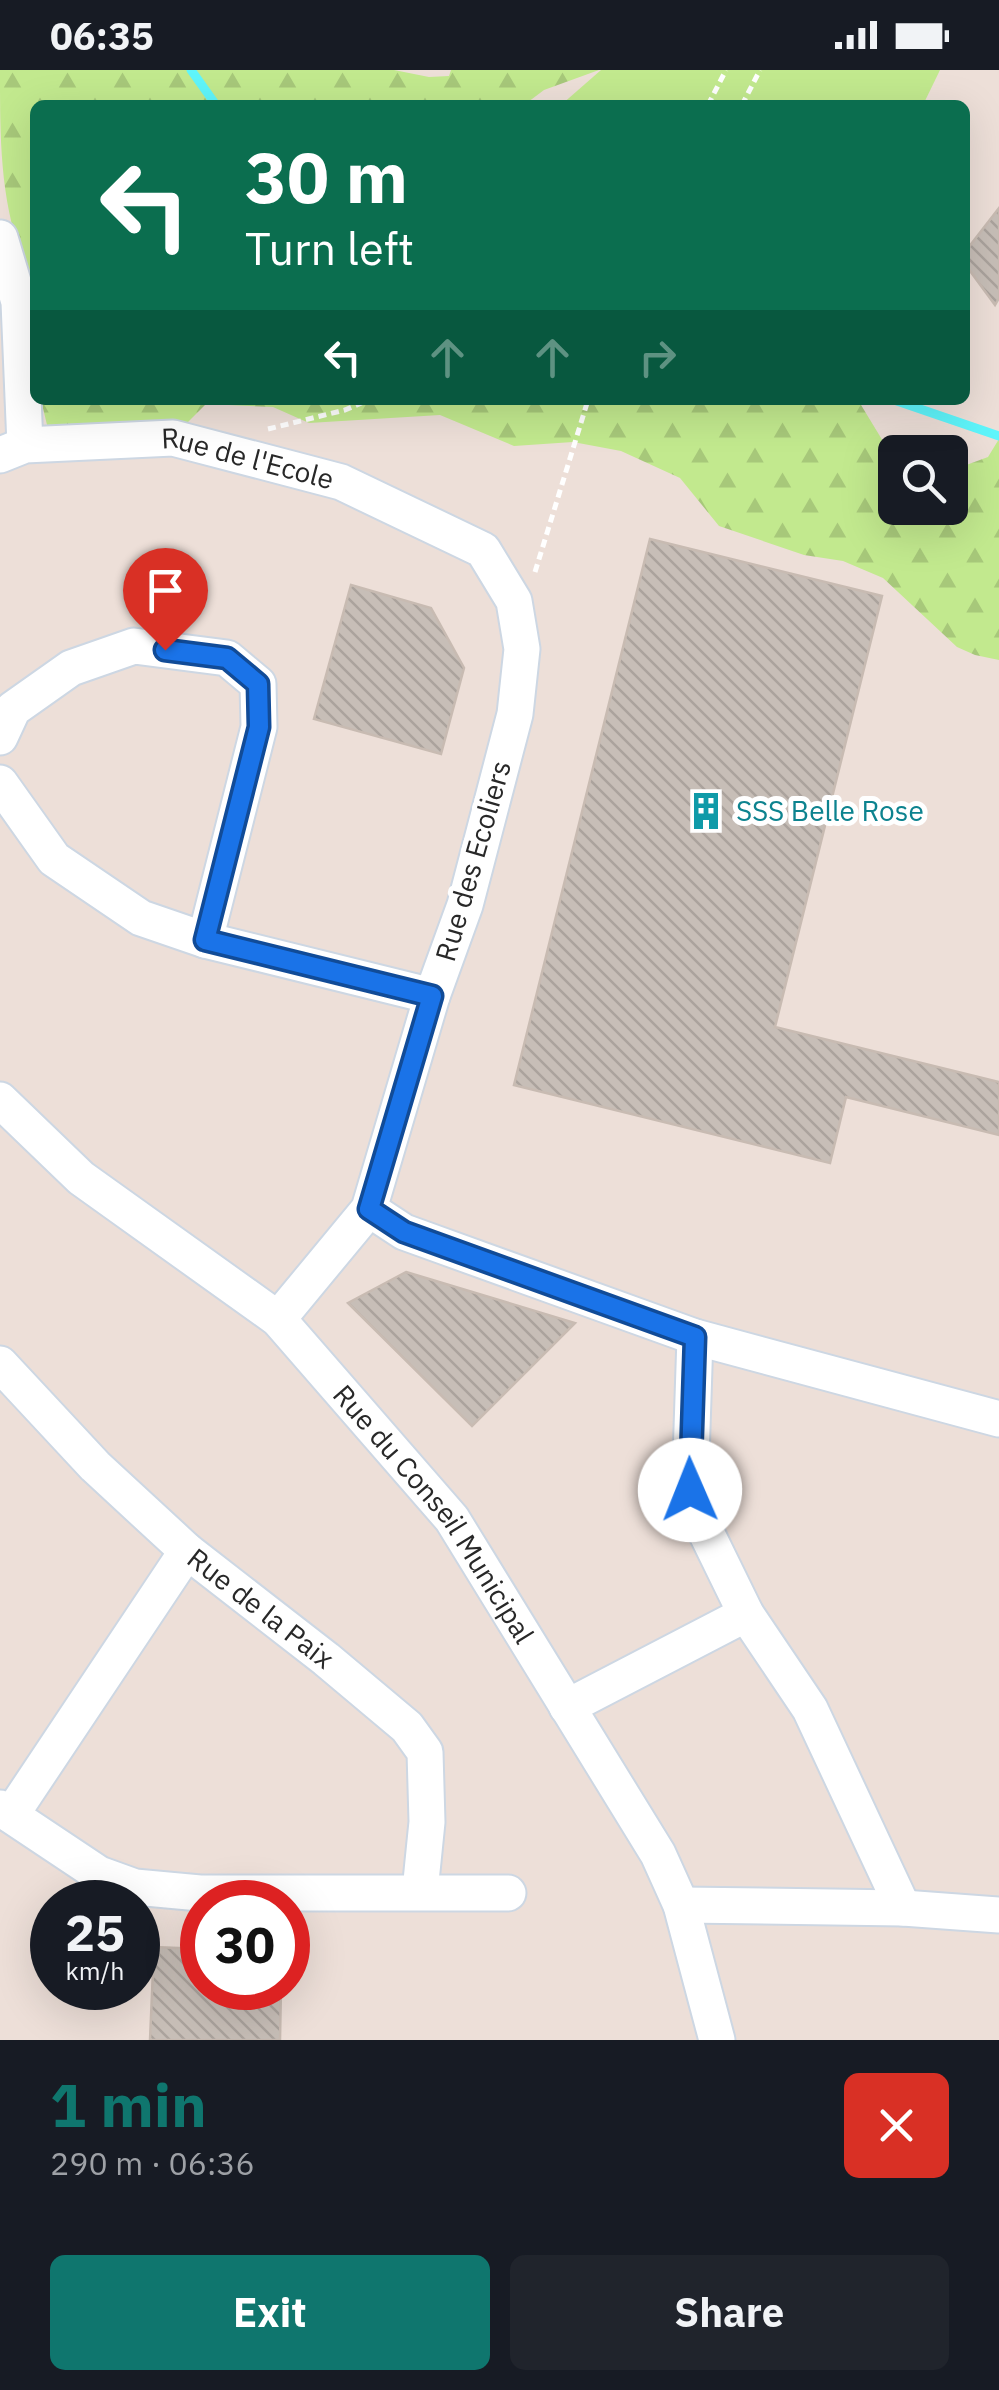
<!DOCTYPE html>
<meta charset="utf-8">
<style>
:root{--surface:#171b24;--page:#20242c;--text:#f1f3f6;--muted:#9ea1a6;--accent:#0f766e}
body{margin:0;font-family:"IBM Plex Sans",sans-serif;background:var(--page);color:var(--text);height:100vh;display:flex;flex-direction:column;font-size:38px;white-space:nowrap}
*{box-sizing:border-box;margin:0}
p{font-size:32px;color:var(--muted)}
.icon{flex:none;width:55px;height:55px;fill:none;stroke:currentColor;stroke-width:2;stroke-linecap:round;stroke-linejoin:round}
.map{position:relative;height:1970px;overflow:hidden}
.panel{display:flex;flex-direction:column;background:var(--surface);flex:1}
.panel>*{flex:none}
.guide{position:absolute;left:30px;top:30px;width:940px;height:305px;border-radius:15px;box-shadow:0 10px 40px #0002;background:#0b6e4f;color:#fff;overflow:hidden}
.buttons{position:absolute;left:878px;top:365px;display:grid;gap:20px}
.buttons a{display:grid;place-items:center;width:90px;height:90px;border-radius:15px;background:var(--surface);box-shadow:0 10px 40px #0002;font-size:50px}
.speed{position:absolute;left:30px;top:1810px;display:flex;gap:20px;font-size:50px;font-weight:700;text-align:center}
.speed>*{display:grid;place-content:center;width:130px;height:130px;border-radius:50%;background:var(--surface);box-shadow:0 10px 40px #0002;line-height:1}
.speed small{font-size:25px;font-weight:400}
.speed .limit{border:15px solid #d22;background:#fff;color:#111}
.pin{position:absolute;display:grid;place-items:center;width:85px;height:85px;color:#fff;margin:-102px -42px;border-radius:50% 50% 50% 0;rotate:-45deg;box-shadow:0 0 10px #0007}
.pin .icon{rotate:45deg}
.me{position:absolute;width:110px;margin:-55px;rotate:359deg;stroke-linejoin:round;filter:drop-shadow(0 0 8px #0008)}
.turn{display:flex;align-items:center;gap:35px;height:210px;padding:0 50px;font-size:45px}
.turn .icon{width:130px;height:130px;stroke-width:2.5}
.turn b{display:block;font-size:70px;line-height:85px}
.lanes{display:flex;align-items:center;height:95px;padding:0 50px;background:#0003;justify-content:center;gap:50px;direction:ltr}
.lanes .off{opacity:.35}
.round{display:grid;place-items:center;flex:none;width:105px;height:105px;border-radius:15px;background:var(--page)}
.head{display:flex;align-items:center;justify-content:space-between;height:170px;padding:0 50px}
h1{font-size:60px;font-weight:700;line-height:75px;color:var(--accent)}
.primary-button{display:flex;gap:20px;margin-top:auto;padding:20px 50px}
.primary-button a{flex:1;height:115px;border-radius:15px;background:var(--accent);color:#fff;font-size:40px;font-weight:700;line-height:115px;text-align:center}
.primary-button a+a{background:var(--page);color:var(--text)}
.status{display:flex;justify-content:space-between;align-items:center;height:70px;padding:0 50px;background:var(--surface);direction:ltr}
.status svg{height:28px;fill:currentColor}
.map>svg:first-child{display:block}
.forest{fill:url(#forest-firs)}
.park{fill:#c2e98e}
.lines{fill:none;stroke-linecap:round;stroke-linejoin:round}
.stream{stroke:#5ff5fb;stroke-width:9}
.building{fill:url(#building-back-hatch);stroke:#c8bbb2;stroke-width:2.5}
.minor-casing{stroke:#cdd7e3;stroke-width:39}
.path{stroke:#fff;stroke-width:5;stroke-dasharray:8 5;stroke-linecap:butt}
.minor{stroke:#fff;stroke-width:35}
.route-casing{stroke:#114b97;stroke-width:25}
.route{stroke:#1a73e8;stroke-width:18}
.labels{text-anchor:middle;stroke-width:10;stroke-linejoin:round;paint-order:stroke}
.street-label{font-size:28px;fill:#282828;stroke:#fff}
.culture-label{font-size:28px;fill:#0d838f;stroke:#fff;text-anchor:start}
</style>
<div class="status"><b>06:35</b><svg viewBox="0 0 49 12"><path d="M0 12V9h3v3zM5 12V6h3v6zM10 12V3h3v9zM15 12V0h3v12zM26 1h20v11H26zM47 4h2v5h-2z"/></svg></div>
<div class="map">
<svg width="999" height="1970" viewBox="0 0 999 1970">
<defs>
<pattern id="forest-firs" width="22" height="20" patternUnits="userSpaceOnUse" patternTransform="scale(2.5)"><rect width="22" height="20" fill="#c2e98e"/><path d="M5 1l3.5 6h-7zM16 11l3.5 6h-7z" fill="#a7c87a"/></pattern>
<pattern id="building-back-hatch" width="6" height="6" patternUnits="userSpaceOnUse" patternTransform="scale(2.5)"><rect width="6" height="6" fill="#c7beb7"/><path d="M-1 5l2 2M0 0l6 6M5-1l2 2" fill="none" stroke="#aba39d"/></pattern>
</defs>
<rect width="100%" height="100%" fill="#eddfd8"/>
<g class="forest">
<path d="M 0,0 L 394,0 L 429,7 L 449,6 L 451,0 L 599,0 L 544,20 L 524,35 L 35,35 L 35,216 C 0,148 0,79 0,0 Z"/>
<path d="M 41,330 L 858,330 L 895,391 L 895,438 L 950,438 L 950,401 L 988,387 L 999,369 L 999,590 L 975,585 L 957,577 L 883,508 L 843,491 L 804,485 L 719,456 L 680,408 L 621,381 L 573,372 L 514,376 L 440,345 L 309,353 L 273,337 L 206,334 L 184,356 L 48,359 Z"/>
</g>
<path class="park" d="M 601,0 L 940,0 L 923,35 L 561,35 Z"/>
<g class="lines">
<g class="stream">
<path d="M 191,0 L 216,35"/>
<path d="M 894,330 L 999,366"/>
</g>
</g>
<g class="building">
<path d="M 999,138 L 999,228 L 995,235 L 965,194 L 965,182 Z"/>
<path d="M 650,469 L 882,526 L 775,957 L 999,1012 L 999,1065 L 846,1027 L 830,1093 L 514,1015 Z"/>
<path d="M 351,515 L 431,538 L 464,598 L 441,684 L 314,649 Z"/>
<path d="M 406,1202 L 575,1253 L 472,1356 L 348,1233 Z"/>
<path d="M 154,1877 L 202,1879 L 202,1918 L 281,1918 L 280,1970 L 150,1970 Z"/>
</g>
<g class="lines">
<g class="minor-casing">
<g id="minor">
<path d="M 0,168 L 19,232 L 25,375"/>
<path id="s1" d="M 0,385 L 25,375 L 173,368 L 341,412 L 483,480 L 514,531 L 522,579 L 515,644 L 465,835 L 432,926 L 369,1139 L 278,1249"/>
<path d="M 0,667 L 13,639 L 71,598 L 134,576 L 227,588 L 258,614 L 259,657 L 205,870"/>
<path d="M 0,713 L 54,789 L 141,848 L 205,870 L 432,926"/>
<path id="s2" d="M 0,1030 L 81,1108 L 278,1249 L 452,1449 L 658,1784 L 681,1835 L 717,1970"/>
<path d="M 369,1139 L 404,1162 L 695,1267 L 999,1349"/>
<path d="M 695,1267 L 690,1419 L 704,1458 L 746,1544 L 810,1639 L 903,1838"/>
<path id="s3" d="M 0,1294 L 95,1396 L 187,1481 L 326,1589 L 407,1657 L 425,1682 L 427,1752 L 420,1821"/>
<path d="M 567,1637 L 746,1544"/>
<path d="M 0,1738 L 99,1804 L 135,1817 L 200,1823 L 508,1823"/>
<path d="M 11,1745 L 187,1481"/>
<path d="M 681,1835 L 903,1838 L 999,1845"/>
</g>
</g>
<g class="path">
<path d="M 708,35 L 726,0"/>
<path d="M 742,35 L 760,0"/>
<path d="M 268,359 L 345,340 L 368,330"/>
<path d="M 535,502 L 588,330"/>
</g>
<use href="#minor" class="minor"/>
</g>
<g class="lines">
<g class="route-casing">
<path id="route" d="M 165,580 L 227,588 L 258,614 L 259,657 L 205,870 L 432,926 L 369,1139 L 404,1162 L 695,1267 L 690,1420"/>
</g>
<use href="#route" class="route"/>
</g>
<defs>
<g id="building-bare" transform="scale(3)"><path d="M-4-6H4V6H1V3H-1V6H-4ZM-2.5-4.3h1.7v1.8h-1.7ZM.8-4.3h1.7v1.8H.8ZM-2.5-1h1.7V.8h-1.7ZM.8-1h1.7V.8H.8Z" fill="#0f9aa8" stroke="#fff" stroke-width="2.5" paint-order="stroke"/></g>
</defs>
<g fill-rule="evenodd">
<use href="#building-bare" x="706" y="741"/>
</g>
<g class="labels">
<g class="street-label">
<text dy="10" stroke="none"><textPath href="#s1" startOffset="252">Rue de l'Ecole</textPath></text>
<text transform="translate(473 791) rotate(-74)" y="10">Rue des Ecoliers</text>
<text dy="10" stroke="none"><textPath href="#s2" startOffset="605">Rue du Conseil Municipal</textPath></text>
<text dy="10" stroke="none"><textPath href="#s3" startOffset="358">Rue de la Paix</textPath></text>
</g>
<g class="culture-label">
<text x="736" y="751">SSS Belle Rose</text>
</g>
</g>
</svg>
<div class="buttons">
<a><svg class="icon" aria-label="search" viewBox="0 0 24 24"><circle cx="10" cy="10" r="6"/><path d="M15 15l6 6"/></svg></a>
</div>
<div class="speed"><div>25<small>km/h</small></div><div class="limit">30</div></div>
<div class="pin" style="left:165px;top:580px;background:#d93025"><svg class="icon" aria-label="arrive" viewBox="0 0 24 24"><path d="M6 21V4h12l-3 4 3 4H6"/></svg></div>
<svg class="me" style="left:690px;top:1420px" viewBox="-20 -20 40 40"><circle r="19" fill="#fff"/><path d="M0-13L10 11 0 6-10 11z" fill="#1a73e8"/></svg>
<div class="guide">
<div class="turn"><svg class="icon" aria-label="left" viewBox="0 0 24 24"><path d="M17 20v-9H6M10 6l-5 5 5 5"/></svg><div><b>30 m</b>Turn left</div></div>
<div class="lanes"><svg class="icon" aria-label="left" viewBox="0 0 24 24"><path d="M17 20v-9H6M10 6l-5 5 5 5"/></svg><svg class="icon off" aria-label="ahead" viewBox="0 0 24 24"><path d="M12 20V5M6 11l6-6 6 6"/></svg><svg class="icon off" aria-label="ahead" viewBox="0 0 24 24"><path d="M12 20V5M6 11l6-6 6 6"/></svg><svg class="icon off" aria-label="right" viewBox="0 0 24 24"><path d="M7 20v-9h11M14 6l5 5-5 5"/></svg></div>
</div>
</div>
<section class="panel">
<div class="head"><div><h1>1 min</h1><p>290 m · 06:36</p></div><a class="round" style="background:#d93025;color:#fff"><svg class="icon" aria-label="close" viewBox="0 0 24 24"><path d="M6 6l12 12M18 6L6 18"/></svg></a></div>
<div class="primary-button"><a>Exit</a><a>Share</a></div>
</section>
